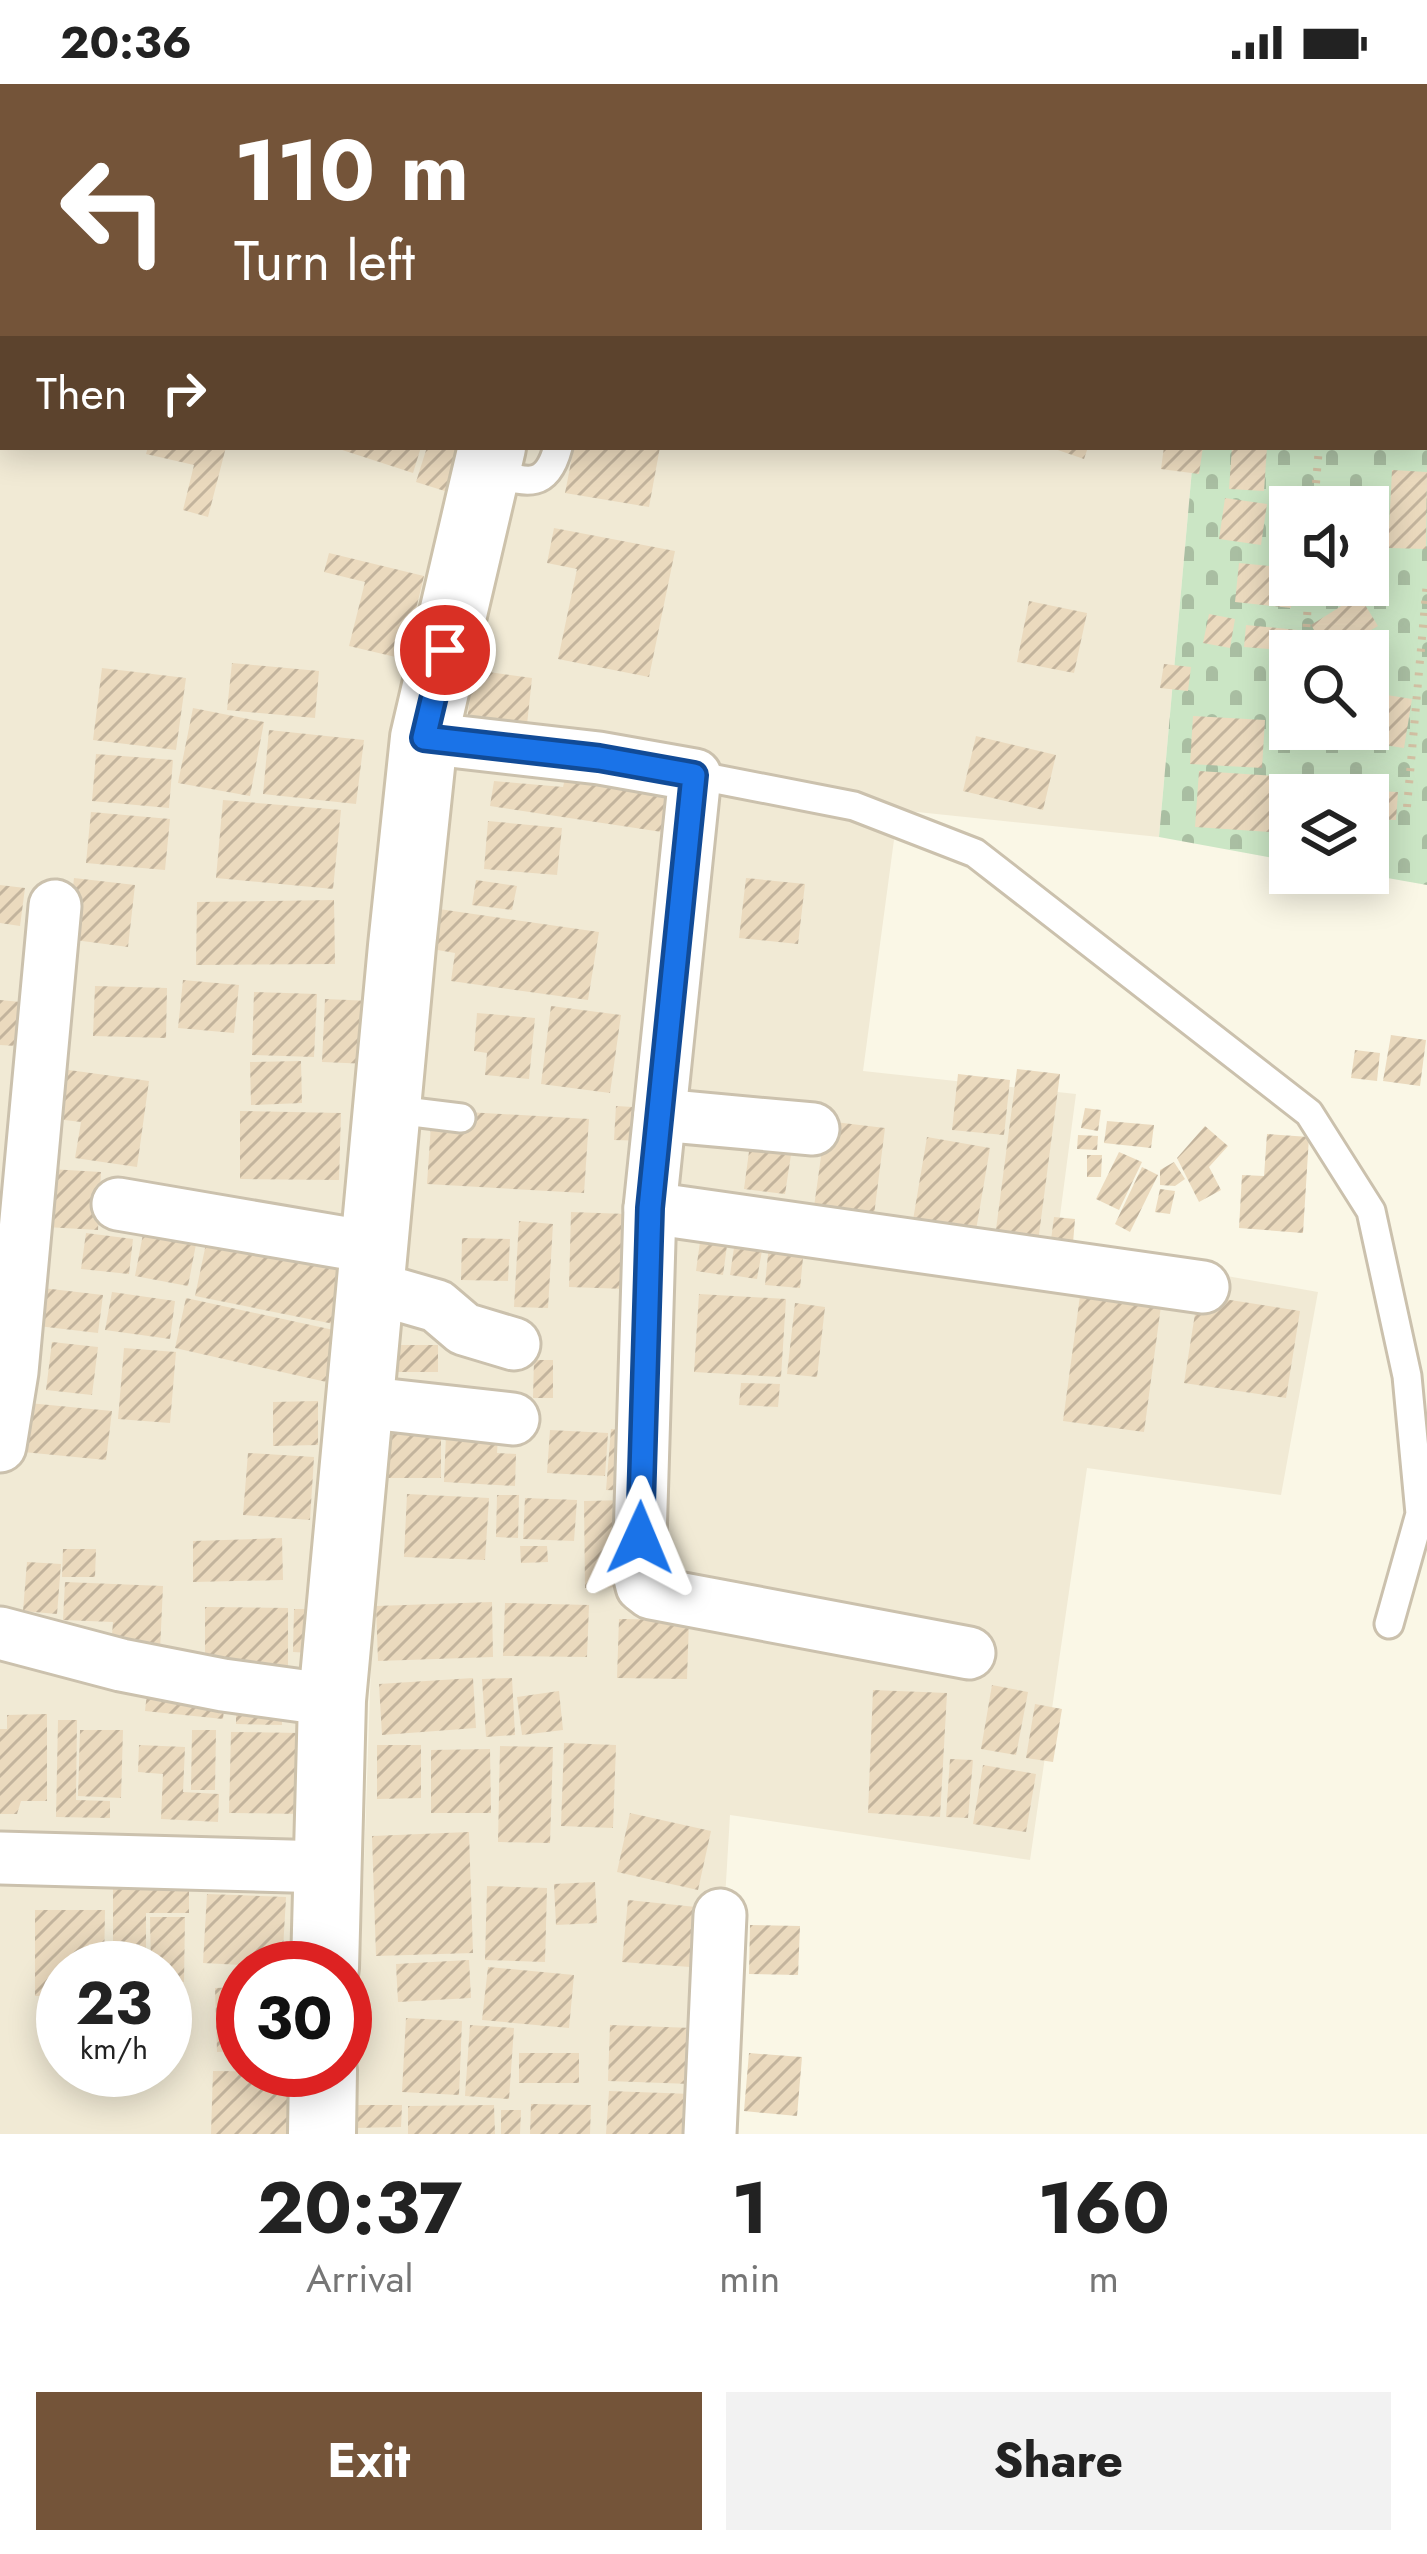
<!DOCTYPE html>
<style>
:root{--surface:#fff;--page:#f2f2f2;--text:#222;--muted:#767676;--accent:#745439}
body{margin:0;font-family:Jost,sans-serif;background:var(--page);color:var(--text);height:100vh;display:flex;flex-direction:column;font-size:45px;white-space:nowrap}
*{box-sizing:border-box;margin:0}
p{font-size:39px;color:var(--muted)}
.icon{flex:none;width:66px;height:66px;fill:none;stroke:currentColor;stroke-width:2;stroke-linecap:round;stroke-linejoin:round}
.map{position:relative;height:2050px;overflow:hidden}
.panel{display:flex;flex-direction:column;background:var(--surface);flex:1}
.panel>*{flex:none}
.hud{position:absolute;left:0px;top:0px;width:1428px;height:366px;box-shadow:0 6px 30px #0003;background:#745439;color:#fff;overflow:hidden}
.buttons{position:absolute;left:1269px;top:402px;display:grid;gap:24px}
.buttons a{display:grid;place-items:center;width:120px;height:120px;border-radius:0px;background:var(--surface);box-shadow:0 6px 30px #0003;font-size:60px}
.speed{position:absolute;left:36px;top:1857px;display:flex;gap:24px;font-size:60px;font-weight:700;text-align:center}
.speed>*{display:grid;place-content:center;width:156px;height:156px;border-radius:50%;background:var(--surface);box-shadow:0 6px 30px #0003;line-height:1}
.speed small{font-size:30px;font-weight:400}
.speed .limit{border:18px solid #d22;background:#fff;color:#111}
.pin{position:absolute;display:grid;place-items:center;width:102px;height:102px;color:#fff;margin:-51px;border:6px solid #fff;border-radius:50%;box-shadow:0 3px 12px #0007}
.me{position:absolute;width:132px;margin:-66px;rotate:1deg;stroke-linejoin:round;filter:drop-shadow(0 0 9px #0008)}
.turn{display:flex;align-items:center;gap:42px;height:252px;padding:0 36px;font-size:54px}
.turn .icon{width:156px;height:156px;stroke-width:2.5}
.turn b{display:block;font-size:84px;line-height:102px}
.then{display:flex;align-items:center;height:114px;padding:0 36px;background:#0003;gap:24px;font-size:45px}
.eta{display:flex;justify-content:space-evenly;align-items:center;height:204px;text-align:center}
.eta b{font-size:72px;font-weight:700;line-height:84px}
.cta{display:flex;gap:24px;margin-top:auto;padding:24px 36px}
.cta a{flex:1;height:138px;border-radius:0px;background:var(--accent);color:#fff;font-size:48px;font-weight:700;line-height:138px;text-align:center}
.cta a+a{background:var(--page);color:var(--text)}
.status{display:flex;justify-content:space-between;align-items:center;height:84px;padding:0 60px;background:var(--surface);direction:ltr}
.status svg{height:33px;fill:currentColor}
.map>svg:first-child{display:block}
.residential{fill:#f1ead5;fill-rule:evenodd}
.cemetery{fill:url(#cemetery-stones);fill-rule:evenodd}
.building{fill:url(#building-hatch)}
.lines{fill:none;stroke-linecap:round;stroke-linejoin:round}
.lane-casing{stroke:#cbc1ad;stroke-width:33}
.street-casing{stroke:#cbc1ad;stroke-width:57}
.secondary-casing{stroke:#cdc2ab;stroke-width:72}
.path{stroke:#d2c0a3;stroke-width:8;stroke-dasharray:3 9;stroke-linecap:butt}
.lane{stroke:#fff;stroke-width:27}
.street{stroke:#fff;stroke-width:51}
.secondary{stroke:#fff;stroke-width:66}
.route-casing{stroke:#114b97;stroke-width:30}
.route{stroke:#1a73e8;stroke-width:21}
</style>
<div class="status"><b>20:36</b><svg viewBox="0 0 49 12"><path d="M0 12V9h3v3zM5 12V6h3v6zM10 12V3h3v9zM15 12V0h3v12zM26 1h20v11H26zM47 4h2v5h-2z"/></svg></div>
<div class="map">
<svg width="1427" height="2050" viewBox="0 0 1427 2050">
<defs>
<pattern id="cemetery-stones" width="16" height="16" patternUnits="userSpaceOnUse" patternTransform="scale(3)"><rect width="16" height="16" fill="#cbe6c5"/><path d="M2 7V4a2 2 0 0 1 4 0v3zM10 15v-3a2 2 0 0 1 4 0v3z" fill="#a9bea2"/></pattern>
<pattern id="building-hatch" width="6" height="6" patternUnits="userSpaceOnUse" patternTransform="scale(3)"><rect width="6" height="6" fill="#ebdabe"/><path d="M-1 1l2-2M0 6l6-6M5 7l2-2" fill="none" stroke="#c3b49d"/></pattern>
</defs>
<rect width="100%" height="100%" fill="#faf7e6"/>
<g class="residential">
<path d="M 0,0 L 503,0 L 509,3 L 3,3 L 3,363 L 474,363 L 311,1884 L 243,1884 L 243,1986 L 311,1986 L 308,2050 L 0,2050 ZM 63,1884 L 165,1884 L 165,1986 L 63,1986 Z"/>
<path d="M 589,0 L 1186,0 L 1184,3 L 589,3 Z"/>
<path d="M 519,363 L 1194,363 L 1159,753 L 898,726 L 863,987 L 1076,1010 L 1056,1162 L 1318,1208 L 1281,1411 L 1087,1384 L 1030,1776 L 730,1731 L 711,2050 L 344,2050 L 360,1895 L 381,1294 L 439,693 Z"/>
</g>
<path class="cemetery" d="M 1186,0 L 1427,0 L 1427,801 L 1359,789 L 1368,789 L 1368,711 L 1290,711 L 1290,777 L 1159,753 L 1194,363 L 1425,363 L 1425,3 L 1184,3 ZM 1290,423 L 1368,423 L 1368,501 L 1290,501 ZM 1290,567 L 1368,567 L 1368,645 L 1290,645 Z"/>
<g class="building">
<path d="M 148,363 L 226,363 L 208,433 L 183,426 L 194,381 L 146,370 Z"/>
<path d="M 333,363 L 421,363 L 413,389 Z"/>
<path d="M 427,363 L 466,363 L 451,409 L 416,398 Z"/>
<path d="M 574,363 L 660,363 L 649,423 L 565,409 Z"/>
<path d="M 1049,363 L 1088,363 L 1084,375 Z"/>
<path d="M 1164,363 L 1203,363 L 1199,390 L 1161,385 Z"/>
<path d="M 1232,363 L 1267,363 L 1264,407 L 1229,405 Z"/>
<path d="M 1392,386 L 1427,388 L 1426,465 L 1388,464 Z"/>
<path d="M 1329,406 L 1381,412 L 1373,468 L 1368,467 L 1368,423 L 1327,423 Z"/>
<path d="M 1225,414 L 1267,420 L 1261,461 L 1219,455 Z"/>
<path d="M 554,444 L 675,467 L 649,593 L 558,575 L 577,485 L 547,479 Z"/>
<path d="M 329,469 L 424,492 L 404,575 L 349,562 L 365,498 L 324,488 Z"/>
<path d="M 1239,479 L 1290,484 L 1290,501 L 1293,501 L 1291,524 L 1235,518 Z"/>
<path d="M 1359,511 L 1378,542 L 1336,567 L 1327,567 L 1311,541 Z"/>
<path d="M 1029,517 L 1087,529 L 1074,589 L 1017,578 Z"/>
<path d="M 1209,530 L 1235,535 L 1230,564 L 1203,559 Z"/>
<path d="M 1246,541 L 1298,546 L 1296,567 L 1244,563 Z"/>
<path d="M 232,579 L 319,587 L 315,634 L 227,626 Z"/>
<path d="M 1164,580 L 1191,583 L 1188,607 L 1160,604 Z"/>
<path d="M 102,584 L 186,594 L 176,666 L 93,656 Z"/>
<path d="M 474,586 L 532,594 L 526,650 L 466,643 Z"/>
<path d="M 1368,608 L 1412,615 L 1404,664 L 1343,655 L 1345,645 L 1368,645 Z"/>
<path d="M 193,624 L 264,638 L 250,712 L 178,699 Z"/>
<path d="M 1193,632 L 1265,636 L 1262,684 L 1190,680 Z"/>
<path d="M 269,646 L 364,656 L 356,720 L 263,710 Z"/>
<path d="M 976,652 L 1056,671 L 1043,726 L 963,707 Z"/>
<path d="M 96,670 L 173,676 L 169,724 L 92,717 Z"/>
<path d="M 568,682 L 667,696 L 662,748 L 490,722 L 494,697 L 563,703 Z"/>
<path d="M 1199,687 L 1274,692 L 1270,748 L 1195,743 Z"/>
<path d="M 1332,705 L 1398,708 L 1396,736 L 1368,735 L 1368,711 L 1331,711 Z"/>
<path d="M 223,716 L 341,726 L 333,805 L 216,794 Z"/>
<path d="M 91,728 L 170,735 L 165,786 L 86,779 Z"/>
<path d="M 488,737 L 562,744 L 557,791 L 484,785 Z"/>
<path d="M 74,794 L 135,801 L 128,863 L 67,855 Z"/>
<path d="M 746,794 L 805,800 L 798,860 L 739,854 Z"/>
<path d="M 476,796 L 517,802 L 512,826 L 472,821 Z"/>
<path d="M 0,801 L 25,804 L 20,842 L 0,839 Z"/>
<path d="M 334,816 L 335,880 L 196,881 L 197,818 Z"/>
<path d="M 439,825 L 599,848 L 588,916 L 451,897 L 455,869 L 432,865 Z"/>
<path d="M 183,896 L 239,901 L 234,949 L 178,944 Z"/>
<path d="M 95,902 L 167,904 L 166,954 L 93,952 Z"/>
<path d="M 254,908 L 317,910 L 314,973 L 252,971 Z"/>
<path d="M 325,915 L 372,917 L 369,980 L 322,978 Z"/>
<path d="M 0,916 L 21,918 L 16,962 L 0,961 Z"/>
<path d="M 551,922 L 621,931 L 610,1009 L 541,1000 Z"/>
<path d="M 477,929 L 535,934 L 529,995 L 485,991 L 487,969 L 474,967 Z"/>
<path d="M 1391,951 L 1426,956 L 1420,1002 L 1383,997 Z"/>
<path d="M 1355,966 L 1380,969 L 1377,997 L 1351,994 Z"/>
<path d="M 301,977 L 302,1019 L 251,1021 L 250,978 Z"/>
<path d="M 47,983 L 149,997 L 137,1083 L 75,1074 L 81,1038 L 40,1033 Z"/>
<path d="M 1017,985 L 1060,990 L 1038,1158 L 995,1153 Z"/>
<path d="M 958,990 L 1010,996 L 1004,1051 L 952,1046 Z"/>
<path d="M 616,1022 L 650,1024 L 648,1057 L 614,1056 Z"/>
<path d="M 1085,1024 L 1101,1026 L 1098,1047 L 1081,1044 Z"/>
<path d="M 432,1026 L 589,1035 L 584,1109 L 427,1100 Z"/>
<path d="M 240,1027 L 341,1029 L 339,1096 L 240,1095 Z"/>
<path d="M 826,1037 L 885,1044 L 874,1131 L 814,1123 Z"/>
<path d="M 1107,1037 L 1154,1041 L 1151,1064 L 1104,1059 Z"/>
<path d="M 1205,1042 L 1228,1062 L 1209,1083 L 1221,1106 L 1199,1118 L 1177,1074 Z"/>
<path d="M 752,1045 L 794,1051 L 785,1110 L 744,1105 Z"/>
<path d="M 1267,1050 L 1309,1053 L 1303,1149 L 1239,1144 L 1242,1091 L 1264,1092 Z"/>
<path d="M 1078,1051 L 1098,1052 L 1097,1066 L 1077,1065 Z"/>
<path d="M 927,1053 L 990,1064 L 975,1152 L 912,1142 Z"/>
<path d="M 1119,1068 L 1142,1078 L 1119,1126 L 1096,1115 Z"/>
<path d="M 1087,1071 L 1102,1071 L 1101,1093 L 1087,1093 Z"/>
<path d="M 1174,1078 L 1185,1095 L 1175,1102 L 1160,1101 L 1160,1086 Z"/>
<path d="M 1142,1083 L 1158,1091 L 1130,1148 L 1115,1140 Z"/>
<path d="M 33,1084 L 101,1088 L 98,1146 L 29,1142 Z"/>
<path d="M 1160,1105 L 1175,1107 L 1170,1130 L 1155,1128 Z"/>
<path d="M 571,1128 L 627,1130 L 626,1205 L 569,1203 Z"/>
<path d="M 1054,1133 L 1075,1135 L 1073,1159 L 1051,1156 Z"/>
<path d="M 519,1137 L 553,1140 L 548,1224 L 514,1223 Z"/>
<path d="M 702,1143 L 729,1147 L 723,1191 L 696,1187 Z"/>
<path d="M 86,1149 L 133,1155 L 129,1190 L 81,1185 Z"/>
<path d="M 143,1150 L 196,1160 L 188,1202 L 135,1192 Z"/>
<path d="M 736,1150 L 764,1155 L 757,1195 L 730,1191 Z"/>
<path d="M 770,1150 L 805,1154 L 800,1204 L 765,1201 Z"/>
<path d="M 462,1154 L 510,1155 L 508,1197 L 461,1196 Z"/>
<path d="M 207,1155 L 351,1184 L 339,1241 L 195,1212 Z"/>
<path d="M 1082,1197 L 1163,1207 L 1144,1348 L 1063,1337 Z"/>
<path d="M 25,1202 L 103,1211 L 98,1249 L 21,1240 Z"/>
<path d="M 112,1208 L 175,1217 L 170,1255 L 105,1246 Z"/>
<path d="M 699,1210 L 786,1215 L 781,1293 L 694,1288 Z"/>
<path d="M 1198,1211 L 1300,1227 L 1286,1314 L 1184,1299 Z"/>
<path d="M 186,1214 L 343,1248 L 331,1299 L 175,1264 Z"/>
<path d="M 795,1219 L 825,1223 L 817,1293 L 787,1290 Z"/>
<path d="M 52,1258 L 98,1263 L 92,1311 L 46,1306 Z"/>
<rect x="389" y="1261" width="49" height="27"/>
<path d="M 124,1264 L 176,1268 L 170,1339 L 118,1335 Z"/>
<path d="M 534,1276 L 553,1276 L 553,1314 L 533,1314 Z"/>
<path d="M 741,1299 L 780,1300 L 778,1323 L 739,1321 Z"/>
<path d="M 318,1317 L 318,1361 L 273,1362 L 273,1318 Z"/>
<path d="M 18,1318 L 112,1327 L 106,1376 L 13,1367 Z"/>
<path d="M 388,1334 L 441,1334 L 441,1394 L 387,1394 Z"/>
<path d="M 611,1345 L 634,1347 L 630,1407 L 606,1406 Z"/>
<path d="M 550,1346 L 608,1349 L 605,1392 L 547,1389 Z"/>
<path d="M 446,1351 L 498,1352 L 497,1369 L 516,1370 L 515,1402 L 444,1398 Z"/>
<path d="M 248,1369 L 314,1373 L 310,1436 L 243,1431 Z"/>
<path d="M 407,1410 L 489,1414 L 485,1476 L 404,1473 Z"/>
<path d="M 497,1411 L 519,1411 L 518,1454 L 496,1453 Z"/>
<path d="M 525,1414 L 577,1416 L 574,1457 L 523,1455 Z"/>
<path d="M 629,1416 L 630,1503 L 585,1504 L 584,1417 Z"/>
<path d="M 282,1454 L 283,1496 L 193,1498 L 193,1457 Z"/>
<path d="M 520,1462 L 547,1462 L 548,1478 L 521,1479 Z"/>
<path d="M 63,1465 L 96,1465 L 95,1493 L 62,1493 Z"/>
<path d="M 27,1478 L 61,1480 L 57,1530 L 23,1527 Z"/>
<path d="M 65,1498 L 163,1502 L 160,1566 L 111,1564 L 113,1538 L 63,1536 Z"/>
<path d="M 492,1518 L 493,1573 L 378,1577 L 376,1522 Z"/>
<path d="M 505,1519 L 589,1521 L 587,1573 L 503,1572 Z"/>
<path d="M 205,1523 L 288,1524 L 288,1584 L 205,1584 Z"/>
<path d="M 294,1525 L 312,1525 L 311,1569 L 293,1568 Z"/>
<path d="M 619,1535 L 689,1536 L 687,1595 L 617,1594 Z"/>
<path d="M 473,1594 L 476,1644 L 382,1651 L 379,1600 Z"/>
<path d="M 512,1594 L 515,1651 L 486,1653 L 482,1595 Z"/>
<path d="M 148,1600 L 226,1608 L 223,1635 L 145,1627 Z"/>
<path d="M 992,1601 L 1028,1608 L 1016,1671 L 981,1665 Z"/>
<path d="M 873,1606 L 947,1609 L 940,1733 L 868,1729 Z"/>
<path d="M 559,1607 L 563,1646 L 522,1651 L 517,1613 Z"/>
<path d="M 236,1616 L 282,1616 L 282,1641 L 236,1640 Z"/>
<path d="M 1035,1620 L 1062,1625 L 1053,1678 L 1026,1674 Z"/>
<path d="M 47,1630 L 47,1717 L 21,1717 L 17,1730 L 0,1730 L 0,1645 L 7,1645 L 7,1631 Z"/>
<path d="M 58,1636 L 77,1636 L 76,1716 L 110,1717 L 110,1734 L 56,1733 Z"/>
<path d="M 80,1646 L 123,1646 L 121,1714 L 78,1712 Z"/>
<path d="M 192,1646 L 216,1646 L 215,1706 L 191,1706 Z"/>
<path d="M 231,1648 L 303,1649 L 302,1730 L 229,1729 Z"/>
<path d="M 564,1659 L 616,1661 L 613,1744 L 561,1742 Z"/>
<path d="M 139,1661 L 185,1663 L 183,1708 L 219,1710 L 218,1738 L 161,1735 L 163,1690 L 138,1688 Z"/>
<path d="M 377,1661 L 421,1661 L 421,1714 L 377,1715 Z"/>
<path d="M 500,1662 L 553,1663 L 550,1759 L 498,1758 Z"/>
<path d="M 490,1665 L 491,1729 L 431,1729 L 431,1666 Z"/>
<path d="M 950,1675 L 973,1676 L 968,1734 L 946,1733 Z"/>
<path d="M 983,1681 L 1036,1690 L 1026,1748 L 973,1740 Z"/>
<path d="M 630,1729 L 711,1747 L 698,1806 L 617,1788 Z"/>
<path d="M 469,1748 L 473,1869 L 376,1872 L 372,1752 Z"/>
<path d="M 595,1798 L 597,1839 L 556,1841 L 554,1800 Z"/>
<path d="M 189,1801 L 189,1829 L 146,1829 L 146,1884 L 113,1884 L 113,1802 Z"/>
<path d="M 487,1802 L 547,1804 L 545,1878 L 485,1876 Z"/>
<path d="M 207,1810 L 286,1813 L 282,1883 L 203,1879 Z"/>
<path d="M 628,1816 L 696,1823 L 690,1883 L 622,1878 Z"/>
<path d="M 35,1826 L 105,1826 L 104,1884 L 63,1884 L 63,1912 L 35,1912 Z"/>
<path d="M 150,1833 L 185,1833 L 184,1898 L 165,1898 L 165,1884 L 151,1884 Z"/>
<path d="M 750,1841 L 800,1842 L 798,1891 L 749,1890 Z"/>
<path d="M 469,1876 L 471,1914 L 398,1918 L 396,1880 Z"/>
<path d="M 488,1883 L 574,1891 L 569,1944 L 482,1936 Z"/>
<path d="M 243,1903 L 243,1967 L 217,1968 L 215,1904 Z"/>
<path d="M 406,1934 L 462,1937 L 459,2011 L 402,2008 Z"/>
<path d="M 470,1941 L 514,1944 L 509,2015 L 465,2012 Z"/>
<path d="M 610,1941 L 693,1944 L 691,2000 L 608,1997 Z"/>
<rect x="519" y="1969" width="60" height="30"/>
<path d="M 749,1969 L 802,1973 L 797,2032 L 744,2027 Z"/>
<path d="M 213,1987 L 295,1988 L 294,2050 L 211,2050 Z"/>
<path d="M 609,2007 L 692,2010 L 689,2050 L 606,2050 Z"/>
<path d="M 531,2020 L 591,2021 L 590,2050 L 530,2050 Z"/>
<path d="M 354,2021 L 402,2021 L 401,2043 L 354,2044 Z"/>
<path d="M 494,2021 L 495,2050 L 408,2050 L 408,2022 Z"/>
<path d="M 501,2026 L 521,2026 L 520,2050 L 501,2050 Z"/>
</g>
<g class="lines">
<g class="lane-casing">
<g id="lane">
<path d="M 487,387 C 523,397 546,409 558,363"/>
<path d="M 695,691 L 854,722 L 975,769 L 1309,1029 L 1371,1127 L 1407,1292 L 1420,1430 L 1389,1540"/>
<path d="M 388,1025 L 461,1034"/>
</g>
</g>
<g class="street-casing">
<g id="street">
<path d="M 424,654 L 599,674 L 695,691 L 650,1124 L 639,1490 L 642,1502 L 651,1509 L 969,1569"/>
<path d="M 660,1031 L 813,1045"/>
<path d="M 118,1120 L 375,1164"/>
<path d="M 650,1124 L 1203,1203"/>
<path d="M 371,1203 L 437,1222 L 464,1245 L 514,1260"/>
<path d="M 361,1318 L 513,1335"/>
<path d="M 0,1362 L 12,1288 L 55,822"/>
<path d="M 0,1549 L 121,1581 L 223,1601 L 332,1616"/>
<path d="M 0,1774 L 327,1783"/>
<path d="M 710,2050 L 720,1831"/>
</g>
</g>
<g class="secondary-casing">
<g id="secondary">
<path d="M 570,3 L 570,0"/>
<path d="M 325,1884 L 332,1616 L 402,862 L 424,654 L 492,363"/>
<path d="M 322,2050 L 323,1986"/>
</g>
</g>
<g class="path">
<path d="M 1361,3 L 1362,0"/>
<path d="M 1425,270 L 1427,270"/>
<path d="M 1314,423 L 1319,363"/>
<path d="M 1305,567 L 1309,501"/>
<path d="M 1407,723 L 1427,497"/>
</g>
<use href="#lane" class="lane"/>
<use href="#street" class="street"/>
<use href="#secondary" class="secondary"/>
</g>
<g class="lines">
<g class="route-casing">
<path id="route" d="M 445,566 L 424,654 L 599,674 L 694,691 L 650,1124 L 640,1454"/>
</g>
<use href="#route" class="route"/>
</g>
</svg>
<div class="buttons">
<a><svg class="icon" aria-label="sound" viewBox="0 0 24 24"><path d="M4 9h4l5-4v14l-5-4H4zM17 9q2 3 0 6"/></svg></a>
<a><svg class="icon" aria-label="search" viewBox="0 0 24 24"><circle cx="10" cy="10" r="6"/><path d="M15 15l6 6"/></svg></a>
<a><svg class="icon" aria-label="layers" viewBox="0 0 24 24"><path d="M12 4l9 5-9 5-9-5zM3 14l9 5 9-5"/></svg></a>
</div>
<div class="speed"><div>23<small>km/h</small></div><div class="limit">30</div></div>
<div class="pin" style="left:445px;top:566px;background:#d93025"><svg class="icon" aria-label="arrive" viewBox="0 0 24 24"><path d="M6 21V4h12l-3 4 3 4H6"/></svg></div>
<svg class="me" style="left:640px;top:1454px" viewBox="-20 -20 40 40"><path d="M0-17L14 15 0 8-14 15z" fill="#1a73e8" stroke="#fff" stroke-width="4"/></svg>
<div class="hud">
<div class="turn"><svg class="icon" aria-label="left" viewBox="0 0 24 24"><path d="M17 20v-9H6M10 6l-5 5 5 5"/></svg><div><b>110 m</b>Turn left</div></div>
<div class="then">Then<svg class="icon" aria-label="right" viewBox="0 0 24 24"><path d="M7 20v-9h11M14 6l5 5-5 5"/></svg></div>
</div>
</div>
<section class="panel">
<div class="eta">
<div><b>20:37</b><p>Arrival</p></div>
<div><b>1</b><p>min</p></div>
<div><b>160</b><p>m</p></div>
</div>
<div class="cta"><a>Exit</a><a>Share</a></div>
</section>
